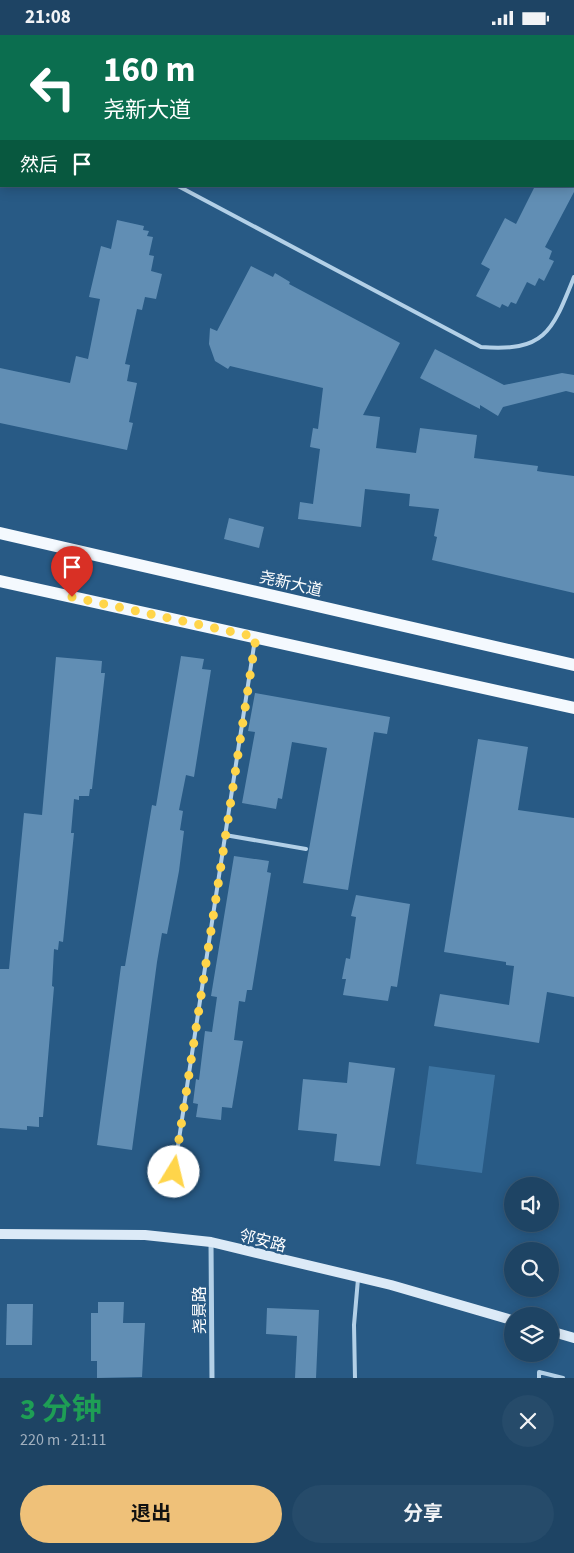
<!DOCTYPE html>
<html lang="zh">
<meta charset="utf-8">
<style>
:root{--surface:#1e4464;--page:#264b6a;--text:#f1f3f6;--muted:#a1b0bf;--line:#3c5c78;--accent:#efc179}
body{margin:0;font-family:"Source Sans 3","Noto Sans SC",sans-serif;background:var(--page);color:var(--text);height:100vh;display:flex;flex-direction:column;font-size:19px;white-space:nowrap}
*{box-sizing:border-box;margin:0}
p{font-size:16px;color:var(--muted)}
.icon{flex:none;width:28px;height:28px;fill:none;stroke:currentColor;stroke-width:2;stroke-linecap:round;stroke-linejoin:round}
.map{position:relative;height:1343px;overflow:hidden}
.drawer{display:flex;flex-direction:column;background:var(--surface);flex:1}
.drawer>*{flex:none}
.top-card{position:absolute;left:0px;top:0px;width:575px;height:152px;box-shadow:0 2px 12px #0003,0 0 0 1px var(--line);background:#0b6e4f;color:#fff;overflow:hidden}
.tools{position:absolute;left:504px;top:1142px;display:grid;gap:10px}
.tools a{display:grid;place-items:center;width:55px;height:55px;border-radius:50%;background:var(--surface);box-shadow:0 2px 12px #0003,0 0 0 1px var(--line);font-size:25px}
.pin{position:absolute;display:grid;place-items:center;width:42px;height:42px;color:#fff;margin:-51px -21px;border-radius:50% 50% 50% 0;rotate:-45deg;box-shadow:0 0 5px #0007}
.pin .icon{rotate:45deg}
.me{position:absolute;width:55px;margin:-28px;rotate:9deg;stroke-linejoin:round;filter:drop-shadow(0 0 4px #0008)}
.turn{display:flex;align-items:center;gap:18px;height:105px;padding:0 20px;font-size:22px}
.turn .icon{width:65px;height:65px;stroke-width:2.5}
.turn b{display:block;font-size:35px;line-height:42px}
.then{display:flex;align-items:center;height:48px;padding:0 20px;background:#0003;gap:10px;font-size:19px}
.round{display:grid;place-items:center;flex:none;width:52px;height:52px;border-radius:26px;background:var(--page)}
.headline{display:flex;align-items:center;justify-content:space-between;height:85px;padding:0 20px}
h1{font-size:30px;font-weight:700;line-height:38px;color:#1e9e55}
.action{display:flex;gap:10px;margin-top:auto;padding:10px 20px}
.action a{flex:1;height:58px;border-radius:30px;background:var(--accent);color:#111;font-size:20px;font-weight:700;line-height:58px;text-align:center}
.action a+a{background:var(--page);color:var(--text)}
.status{display:flex;justify-content:space-between;align-items:center;height:35px;padding:0 25px;background:var(--surface);direction:ltr}
.status svg{height:14px;fill:currentColor}
.map>svg:first-child{display:block}
.green{fill:#3d74a1}
.building{fill:#618eb4}
.lines{fill:none;stroke-linecap:round;stroke-linejoin:round}
.lane{stroke:#b3d0e7;stroke-width:4}
.street{stroke:#b3d0e7;stroke-width:5}
.secondary{stroke:#dceaf7;stroke-width:10}
.primary{stroke:#f4f9fe;stroke-width:12}
.route{stroke:#ffd54a;stroke-width:9;stroke-dasharray:0 16.2}
.labels{text-anchor:middle;stroke-width:5;stroke-linejoin:round;paint-order:stroke}
.street-label{font-size:16px;fill:#fff;stroke:#285a85}
</style>
<div class="status"><b>21:08</b><svg viewBox="0 0 49 12"><path d="M0 12V9h3v3zM5 12V6h3v6zM10 12V3h3v9zM15 12V0h3v12zM26 1h20v11H26zM47 4h2v5h-2z"/></svg></div>
<div class="map">
<svg width="574" height="1343" viewBox="0 0 574 1343">
<rect width="100%" height="100%" fill="#285a85"/>
<path class="green" d="M 429,1031 L 495,1040 L 482,1138 L 416,1129 Z"/>
<g class="building">
<path d="M 535,151 L 574,151 L 574,157 L 545,212 L 552,216 L 549,224 L 554,226 L 544,246 L 539,243 L 535,251 L 527,247 L 516,269 L 511,267 L 508,272 L 502,269 L 500,273 L 476,261 L 490,234 L 481,229 L 505,183 L 516,189 Z"/>
<path d="M 117,185 L 144,191 L 143,195 L 149,196 L 147,201 L 153,202 L 149,220 L 154,221 L 151,236 L 162,239 L 156,264 L 145,262 L 142,275 L 137,274 L 125,329 L 130,330 L 127,346 L 137,348 L 129,387 L 133,388 L 127,415 L 0,388 L 0,333 L 70,348 L 76,321 L 88,324 L 100,264 L 89,262 L 101,211 L 111,214 Z"/>
<path d="M 251,231 L 273,242 L 275,238 L 290,247 L 289,249 L 400,308 L 363,380 L 380,382 L 376,413 L 416,418 L 420,393 L 477,400 L 474,423 L 538,431 L 537,436 L 543,437 L 574,441 L 574,558 L 432,525 L 437,502 L 434,501 L 439,474 L 409,471 L 410,459 L 365,454 L 361,492 L 298,484 L 300,467 L 313,469 L 320,414 L 310,412 L 313,393 L 318,394 L 323,353 L 230,331 L 228,334 L 215,326 L 209,309 L 210,293 L 217,296 Z"/>
<path d="M 435,314 L 504,350 L 562,338 L 574,340 L 574,358 L 566,356 L 503,372 L 498,381 L 480,370 L 480,374 L 420,343 Z"/>
<path d="M 229,483 L 264,492 L 259,513 L 224,504 Z"/>
<path d="M 181,621 L 204,624 L 202,634 L 211,635 L 194,742 L 186,740 L 179,775 L 183,776 L 180,795 L 184,796 L 179,836 L 167,899 L 162,898 L 157,927 L 132,1115 L 97,1110 L 121,931 L 125,931 L 152,770 L 156,771 Z"/>
<path d="M 56,622 L 102,626 L 101,638 L 105,638 L 92,754 L 90,754 L 89,761 L 79,761 L 79,765 L 74,764 L 71,798 L 74,798 L 63,907 L 59,906 L 58,915 L 54,914 L 52,951 L 54,952 L 43,1082 L 39,1082 L 39,1092 L 27,1091 L 27,1095 L 0,1093 L 0,934 L 9,934 L 24,778 L 42,780 Z"/>
<path d="M 255,658 L 390,682 L 387,699 L 374,697 L 348,855 L 303,848 L 327,713 L 292,707 L 282,764 L 278,763 L 276,774 L 242,768 L 255,697 L 248,696 Z"/>
<path d="M 478,704 L 528,712 L 518,775 L 574,783 L 574,962 L 547,957 L 539,1008 L 434,991 L 440,959 L 509,970 L 514,931 L 506,930 L 506,927 L 444,917 Z"/>
<path d="M 234,821 L 269,826 L 267,837 L 271,838 L 252,955 L 247,955 L 245,967 L 239,966 L 234,1005 L 243,1006 L 232,1073 L 222,1072 L 221,1085 L 196,1082 L 198,1069 L 193,1068 L 196,1044 L 199,1045 L 205,996 L 212,997 L 217,962 L 211,961 Z"/>
<path d="M 356,860 L 410,869 L 397,952 L 391,951 L 388,966 L 343,960 L 346,944 L 342,944 L 346,923 L 350,924 L 356,882 L 351,881 Z"/>
<path d="M 349,1027 L 395,1033 L 380,1131 L 334,1126 L 337,1099 L 298,1095 L 303,1044 L 347,1048 Z"/>
<path d="M 98,1267 L 124,1267 L 123,1288 L 145,1288 L 142,1342 L 97,1343 L 97,1326 L 91,1326 L 91,1278 L 98,1278 Z"/>
<path d="M 7,1269 L 33,1269 L 32,1310 L 6,1310 Z"/>
<path d="M 267,1273 L 319,1275 L 316,1343 L 295,1343 L 297,1301 L 266,1299 Z"/>
</g>
<g class="lines">
<g class="lane">
<path d="M 169,1 L 169,0"/>
<path d="M 0,7 L 1,8"/>
<path d="M 178,151 L 481,312 C 545,317 552,297 574,242"/>
<path d="M 225,800 L 306,814"/>
<path d="M 174,1137 L 255,604"/>
<path d="M 355,1343 L 354,1290 L 358,1244"/>
<path d="M 539,1343 L 539,1337 L 563,1343"/>
</g>
<path class="street" d="M 211,1207 L 212,1343"/>
<g class="secondary">
<path d="M 0,1199 L 145,1200 L 211,1207 L 391,1250 L 512,1285"/>
<path d="M 550,1296 L 574,1303"/>
</g>
<g class="primary">
<path d="M 0,498 L 574,630"/>
<path d="M 0,546 L 574,673"/>
</g>
</g>
<g class="lines">
<path class="route" d="M 72,562 L 256,602 L 174,1137"/>
</g>
<g class="labels">
<g class="street-label">
<text transform="translate(291 548) rotate(13)" y="6">尧新大道</text>
<text transform="translate(263 1205) rotate(14)" y="6">邻安路</text>
<text transform="translate(199 1275) rotate(-90)" y="6">尧景路</text>
</g>
</g>
</svg>
<div class="tools">
<a><svg class="icon" aria-label="sound" viewBox="0 0 24 24"><path d="M4 9h4l5-4v14l-5-4H4zM17 9q2 3 0 6"/></svg></a>
<a><svg class="icon" aria-label="search" viewBox="0 0 24 24"><circle cx="10" cy="10" r="6"/><path d="M15 15l6 6"/></svg></a>
<a><svg class="icon" aria-label="layers" viewBox="0 0 24 24"><path d="M12 4l9 5-9 5-9-5zM3 14l9 5 9-5"/></svg></a>
</div>
<div class="pin" style="left:72px;top:562px;background:#d93025"><svg class="icon" aria-label="arrive" viewBox="0 0 24 24"><path d="M6 21V4h12l-3 4 3 4H6"/></svg></div>
<svg class="me" style="left:174px;top:1137px" viewBox="-20 -20 40 40"><circle r="19" fill="#fff"/><path d="M0-13L10 11 0 6-10 11z" fill="#ffd54a"/></svg>
<div class="top-card">
<div class="turn"><svg class="icon" aria-label="left" viewBox="0 0 24 24"><path d="M17 20v-9H6M10 6l-5 5 5 5"/></svg><div><b>160 m</b>尧新大道</div></div>
<div class="then">然后<svg class="icon" aria-label="arrive" viewBox="0 0 24 24"><path d="M6 21V4h12l-3 4 3 4H6"/></svg></div>
</div>
</div>
<section class="drawer">
<div class="headline"><div><h1>3 分钟</h1><p>220 m · 21:11</p></div><a class="round"><svg class="icon" aria-label="close" viewBox="0 0 24 24"><path d="M6 6l12 12M18 6L6 18"/></svg></a></div>
<div class="action"><a>退出</a><a>分享</a></div>
</section>
